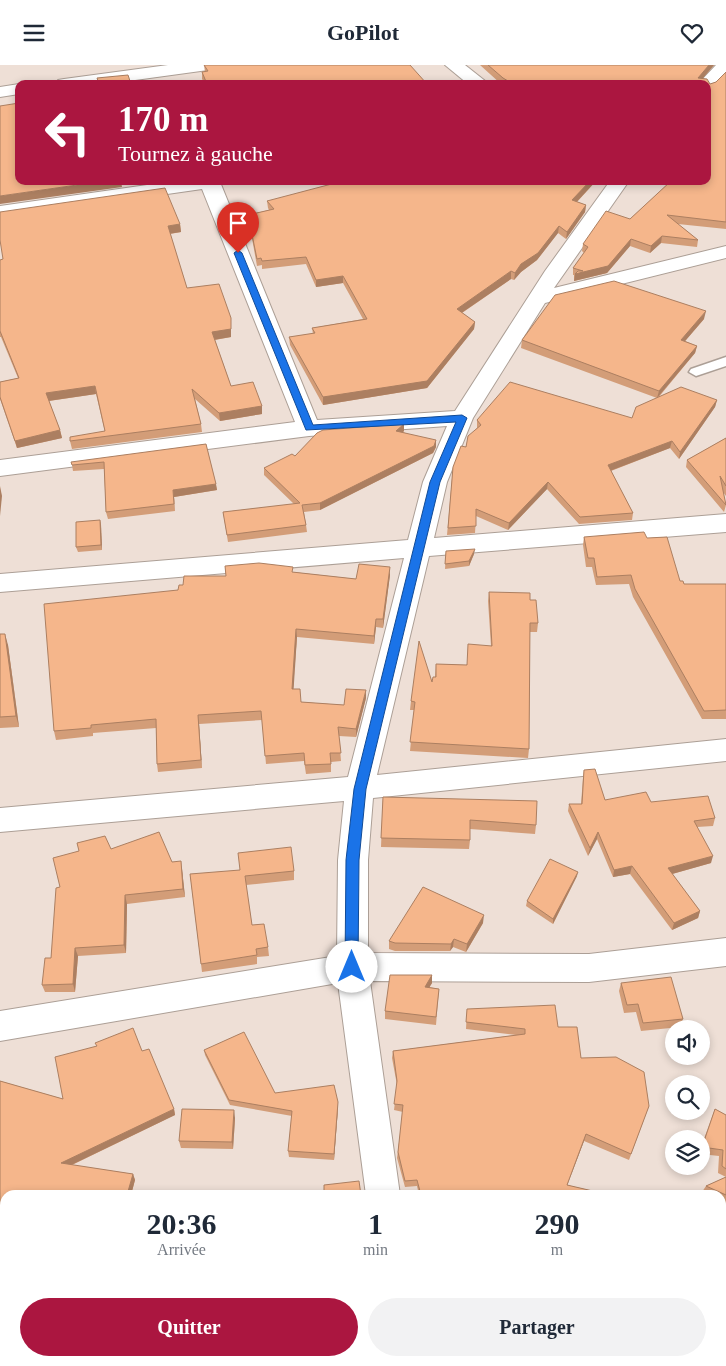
<!DOCTYPE html>
<html lang="fr">
<meta charset="utf-8">
<style>
:root{--surface:#fff;--page:#f2f2f3;--text:#1f2937;--muted:#747a83;--accent:#ab1640}
body{margin:0;font-family:"Times New Roman",serif;background:var(--page);color:var(--text);height:100vh;display:flex;flex-direction:column;font-size:19px;white-space:nowrap}
*{box-sizing:border-box;margin:0}
p{font-size:16px;color:var(--muted)}
.icon{flex:none;width:28px;height:28px;fill:none;stroke:currentColor;stroke-width:2;stroke-linecap:round;stroke-linejoin:round}
.map{position:relative;flex:1;overflow:hidden}
.panel{position:absolute;left:0px;top:1125px;width:726px;height:176px;display:flex;flex-direction:column;background:var(--surface);border-radius:15px 15px 0 0;box-shadow:0 2px 8px #0003}
.panel>*{flex:none}
.top-card{position:absolute;left:15px;top:15px;width:696px;height:105px;border-radius:10px;box-shadow:0 2px 8px #0003;background:#ab1640;color:#fff;overflow:hidden}
.tools{position:absolute;left:665px;top:955px;display:grid;gap:10px}
.tools a{display:grid;place-items:center;width:45px;height:45px;border-radius:50%;background:var(--surface);box-shadow:0 2px 8px #0003;font-size:25px}
.pin{position:absolute;display:grid;place-items:center;width:42px;height:42px;color:#fff;margin:-51px -21px;border-radius:50% 50% 50% 0;rotate:-45deg;box-shadow:0 0 5px #0007}
.pin .icon{rotate:45deg}
.me{position:absolute;width:55px;margin:-28px;rotate:0deg;stroke-linejoin:round;filter:drop-shadow(0 0 4px #0008)}
.turn{display:flex;align-items:center;gap:18px;height:105px;padding:0 20px;font-size:22px}
.turn .icon{width:65px;height:65px;stroke-width:2.5}
.turn b{display:block;font-size:35px;line-height:42px}
.eta{display:flex;justify-content:space-evenly;align-items:center;height:85px;text-align:center}
.eta b{font-size:30px;font-weight:700;line-height:35px}
.cta{display:flex;gap:10px;margin-top:auto;padding:10px 20px}
.cta a{flex:1;height:58px;border-radius:30px;background:var(--accent);color:#fff;font-size:20px;font-weight:700;line-height:58px;text-align:center}
.cta a+a{background:var(--page);color:var(--text)}
header{display:flex;justify-content:space-between;align-items:center;height:65px;padding:0 20px;background:var(--surface);font-size:22px;font-weight:700}
.map>svg:first-child{display:block}
.lines{fill:none;stroke-linecap:round;stroke-linejoin:round}
.lane-casing{stroke:#ac9f96;stroke-width:3}
.street-casing{stroke:#ac9f96;stroke-width:2}
.lane{fill:#fff;fill-rule:evenodd}
.street{fill:#fff;fill-rule:evenodd}
.wall{fill:#d39d78}
.shaded-wall{fill:#ac7f61}
.building{fill:#f5b68b;stroke:#ac7f61}
.route{fill:#1a73e8;stroke:#114b97}
</style>
<header><svg class="icon" aria-label="menu" viewBox="0 0 24 24"><path d="M4 6h16M4 12h16M4 18h16"/></svg>GoPilot<svg class="icon" aria-label="heart" viewBox="0 0 24 24"><path d="M12 20l-8-8c-3-5 5-10 8-4 3-6 11-1 8 4z"/></svg></header>
<div class="map">
<svg width="726" height="1301" viewBox="0 0 726 1301">
<rect width="100%" height="100%" fill="#eedfd6"/>
<g class="lines">
<g class="lane-casing">
<path id="lane" d="M 726,292 L 726,301 L 696,311 L 689,307 L 691,304 Z"/>
</g>
<g class="street-casing">
<g id="street">
<path d="M 168,0 L 217,0 L 214,4 L 208,5 L 106,19 L 55,19 L 58,15 L 64,14 Z"/>
<path d="M 445,0 L 465,0 L 489,19 L 468,19 Z"/>
<path d="M 716,0 L 726,0 L 726,10 L 713,23 L 708,24 L 708,19 L 698,19 Z"/>
<path d="M 19,19 L 19,29 L 0,32 L 0,22 Z"/>
<path d="M 175,116 L 220,117 L 317,355 L 455,346 L 545,206 L 610,116 L 629,116 L 554,223 L 726,181 L 726,193 L 545,238 L 473,353 L 447,417 L 434,473 L 726,449 L 726,467 L 429,491 L 377,710 L 726,674 L 726,696 L 373,733 L 368,795 L 368,888 L 589,889 L 726,873 L 726,901 L 589,917 L 370,916 L 400,1130 L 366,1130 L 338,918 L 0,976 L 0,946 L 337,891 L 338,795 L 344,736 L 0,767 L 0,743 L 348,712 L 404,493 L 0,527 L 0,509 L 408,475 L 423,417 L 447,361 L 309,371 L 0,411 L 0,395 L 295,357 L 202,124 L 0,153 L 0,141 Z"/>
<rect x="0" y="1200" width="5" height="36"/>
<path d="M 726,1217 L 726,1253 L 721,1255 L 721,1219 Z"/>
<path d="M 401,1296 L 439,1296 L 438,1301 L 400,1301 Z"/>
</g>
</g>
<use href="#lane" class="lane"/>
<use href="#street" class="street"/>
</g>
<g class="wall">
<path d="M 204,0 L 427,19 L 205,19 L 202,14 L 202,7 L 205,7 Z"/>
<path d="M 480,0 L 714,0 L 702,14 L 710,19 L 716,17 L 726,7 L 726,164 L 678,159 L 698,175 L 697,182 L 661,178 L 650,188 L 630,181 L 607,208 L 574,216 L 574,210 L 573,210 L 573,203 L 584,188 L 582,186 L 583,179 L 630,154 L 668,119 L 658,116 L 708,116 L 708,19 L 501,19 Z"/>
<path d="M 596,116 L 577,137 L 586,140 L 585,147 L 566,174 L 558,168 L 537,195 L 521,207 L 514,215 L 511,214 L 462,248 L 475,257 L 474,264 L 427,323 L 323,340 L 290,280 L 289,272 L 313,269 L 312,263 L 363,254 L 343,218 L 316,222 L 306,199 L 262,204 L 262,200 L 257,201 L 249,157 L 248,150 L 269,145 L 268,143 L 267,136 Z"/>
<path d="M 180,159 L 181,167 L 170,169 L 187,223 L 231,261 L 231,272 L 215,275 L 231,321 L 262,341 L 262,349 L 220,356 L 195,334 L 201,359 L 202,367 L 72,384 L 70,376 L 105,367 L 96,329 L 49,336 L 60,365 L 62,373 L 17,383 L 0,334 L 0,317 L 18,313 L 1,272 L 0,272 L 0,195 Z"/>
<path d="M 704,254 L 685,276 L 697,281 L 695,288 L 658,333 L 717,335 L 715,342 L 679,394 L 670,383 L 611,406 L 633,448 L 632,455 L 579,459 L 547,424 L 508,465 L 476,451 L 475,468 L 447,470 L 453,402 L 477,363 L 477,355 L 632,353 L 657,333 L 521,283 L 522,275 Z"/>
<path d="M 404,359 L 404,366 L 403,367 L 436,382 L 433,388 L 320,445 L 304,447 L 306,460 L 307,467 L 228,477 L 223,447 L 294,439 L 264,410 L 264,403 L 295,391 Z"/>
<path d="M 726,373 L 726,431 L 723,427 L 726,440 L 724,447 L 686,402 L 687,395 Z"/>
<path d="M 206,379 L 217,425 L 174,432 L 175,446 L 108,454 L 106,447 L 104,404 L 73,406 L 72,400 Z"/>
<path d="M 100,455 L 101,460 L 102,485 L 78,487 L 76,482 Z"/>
<path d="M 584,472 L 647,473 L 680,516 L 684,519 L 726,519 L 726,654 L 702,654 L 633,532 L 629,519 L 596,520 L 592,502 L 586,502 L 583,480 Z"/>
<path d="M 446,486 L 474,489 L 469,501 L 445,504 Z"/>
<path d="M 225,501 L 293,507 L 356,514 L 390,510 L 383,563 L 376,562 L 374,579 L 297,572 L 293,624 L 301,637 L 344,640 L 366,633 L 356,672 L 339,671 L 341,696 L 331,697 L 331,707 L 306,709 L 304,696 L 266,699 L 262,655 L 199,659 L 202,703 L 158,707 L 157,699 L 156,663 L 93,668 L 93,671 L 56,675 L 54,666 L 178,525 L 183,520 L 226,511 Z"/>
<path d="M 489,527 L 530,535 L 538,558 L 537,567 L 530,567 L 529,684 L 528,693 L 410,686 L 414,645 L 410,645 L 411,636 L 432,617 L 435,612 L 436,599 L 466,600 L 491,581 L 488,536 Z"/>
<path d="M 0,569 L 8,580 L 19,662 L 0,663 Z"/>
<path d="M 584,705 L 605,735 L 651,737 L 715,753 L 713,761 L 697,762 L 711,798 L 672,809 L 700,846 L 698,853 L 672,865 L 630,809 L 613,812 L 597,774 L 588,791 L 568,746 L 569,739 L 581,739 L 583,713 Z"/>
<path d="M 383,732 L 536,760 L 535,769 L 470,764 L 470,775 L 469,784 L 381,782 Z"/>
<path d="M 111,784 L 172,797 L 182,804 L 185,832 L 127,839 L 126,888 L 78,891 L 75,927 L 45,927 L 42,920 L 51,893 L 60,822 Z"/>
<path d="M 294,806 L 294,815 L 246,820 L 252,860 L 268,882 L 269,891 L 257,892 L 257,899 L 202,907 L 190,809 Z"/>
<path d="M 577,811 L 553,859 L 526,841 L 527,836 Z"/>
<path d="M 483,858 L 466,887 L 453,882 L 450,886 L 395,886 L 389,884 L 389,876 Z"/>
<path d="M 432,910 L 432,918 L 429,922 L 439,924 L 436,960 L 385,954 L 385,946 Z"/>
<path d="M 621,918 L 683,954 L 680,962 L 641,966 L 636,947 L 624,948 L 619,926 Z"/>
<path d="M 467,944 L 558,962 L 581,993 L 649,1041 L 629,1095 L 584,1076 L 567,1120 L 610,1130 L 419,1130 L 417,1121 L 405,1122 L 397,1093 L 403,1047 L 394,1045 L 397,1020 L 392,993 L 393,986 L 516,970 L 466,964 Z"/>
<path d="M 204,985 L 275,1028 L 338,1043 L 334,1095 L 289,1092 L 288,1086 L 292,1051 L 230,1040 L 205,990 Z"/>
<path d="M 142,986 L 174,1044 L 175,1050 L 72,1100 L 133,1109 L 135,1115 L 131,1130 L 5,1130 L 5,1179 L 0,1178 L 0,1016 L 63,1034 Z"/>
<path d="M 715,1044 L 726,1050 L 726,1138 L 721,1136 L 721,1130 L 709,1130 L 702,1127 L 706,1121 L 726,1112 L 718,1108 L 719,1091 L 701,1089 L 701,1082 Z"/>
<path d="M 235,1053 L 233,1084 L 181,1083 L 179,1076 Z"/>
<path d="M 526,1296 L 553,1296 L 552,1299 L 526,1300 Z"/>
<path d="M 663,1296 L 721,1296 L 726,1301 L 662,1301 Z"/>
</g>
<g class="shaded-wall">
<path d="M 709,0 L 714,0 L 698,19 L 698,13 Z"/>
<path d="M 105,116 L 121,116 L 122,122 L 0,139 L 0,131 Z"/>
<path d="M 590,116 L 596,116 L 572,142 L 572,135 Z"/>
<path d="M 586,140 L 585,147 L 566,174 L 567,167 Z"/>
<path d="M 180,159 L 181,167 L 168,169 L 168,161 Z"/>
<path d="M 559,161 L 558,168 L 537,195 L 521,207 L 514,215 L 515,208 L 521,199 Z"/>
<path d="M 662,171 L 661,178 L 650,188 L 651,181 Z"/>
<path d="M 631,174 L 630,181 L 607,208 L 574,216 L 575,209 Z"/>
<path d="M 511,206 L 511,214 L 457,251 L 457,244 Z"/>
<path d="M 343,211 L 343,218 L 316,222 L 316,215 Z"/>
<path d="M 706,246 L 704,254 L 680,282 L 681,275 Z"/>
<path d="M 231,253 L 231,272 L 213,275 L 212,267 Z"/>
<path d="M 475,257 L 474,264 L 427,323 L 323,340 L 323,332 Z"/>
<path d="M 697,281 L 695,288 L 657,333 L 659,326 Z"/>
<path d="M 95,321 L 96,329 L 48,336 L 46,328 Z"/>
<path d="M 717,335 L 715,342 L 679,394 L 680,387 Z"/>
<path d="M 262,341 L 262,349 L 220,356 L 219,348 Z"/>
<path d="M 404,359 L 404,366 L 396,373 L 396,366 Z"/>
<path d="M 60,365 L 62,373 L 17,383 L 15,376 Z"/>
<path d="M 436,375 L 436,382 L 433,388 L 320,445 L 320,438 Z"/>
<path d="M 672,376 L 670,383 L 607,407 L 608,400 Z"/>
<path d="M 548,417 L 547,424 L 508,465 L 509,458 Z"/>
<path d="M 216,419 L 217,425 L 174,432 L 175,446 L 173,425 Z"/>
<path d="M 0,421 L 2,431 L 0,451 Z"/>
<path d="M 100,455 L 101,460 L 102,485 L 101,480 Z"/>
<path d="M 475,484 L 474,489 L 469,501 L 469,496 Z"/>
<path d="M 390,502 L 390,510 L 383,563 L 383,554 Z"/>
<path d="M 376,554 L 376,562 L 374,579 L 374,571 Z"/>
<path d="M 296,564 L 297,572 L 293,633 L 292,624 Z"/>
<path d="M 5,569 L 8,580 L 19,662 L 16,651 Z"/>
<path d="M 366,625 L 366,633 L 356,672 L 356,664 Z"/>
<path d="M 198,650 L 199,659 L 202,703 L 201,695 Z"/>
<path d="M 598,767 L 597,774 L 588,791 L 590,783 Z"/>
<path d="M 713,791 L 711,798 L 665,811 L 668,803 Z"/>
<path d="M 181,796 L 182,804 L 185,832 L 183,824 Z"/>
<path d="M 632,801 L 630,809 L 613,812 L 614,805 Z"/>
<path d="M 578,807 L 577,811 L 553,859 L 553,854 Z"/>
<path d="M 125,830 L 127,839 L 126,888 L 124,880 Z"/>
<path d="M 700,846 L 698,853 L 672,865 L 674,858 Z"/>
<path d="M 484,850 L 483,858 L 466,887 L 467,879 Z"/>
<path d="M 454,874 L 453,882 L 450,886 L 451,879 Z"/>
<path d="M 75,883 L 78,891 L 75,927 L 73,919 Z"/>
<path d="M 432,910 L 432,918 L 425,930 L 425,922 Z"/>
<path d="M 338,1037 L 338,1043 L 334,1095 L 334,1089 Z"/>
<path d="M 174,1044 L 175,1050 L 63,1104 L 61,1098 Z"/>
<path d="M 234,1045 L 235,1053 L 233,1084 L 232,1077 Z"/>
<path d="M 586,1069 L 584,1076 L 565,1126 L 567,1120 Z"/>
<path d="M 133,1109 L 135,1115 L 131,1130 L 127,1130 Z"/>
</g>
<g class="building">
<path d="M 204,0 L 410,0 L 427,19 L 207,19 L 202,7 L 208,6 Z"/>
<path d="M 488,0 L 709,0 L 698,13 L 707,14 L 710,19 L 716,17 L 726,7 L 726,157 L 667,150 L 698,175 L 662,171 L 651,181 L 631,174 L 608,201 L 575,209 L 578,206 L 583,206 L 573,203 L 588,182 L 583,179 L 606,146 L 630,154 L 671,116 L 708,116 L 708,19 L 513,19 L 503,13 Z"/>
<path d="M 128,10 L 131,19 L 99,19 L 97,13 Z"/>
<path d="M 19,38 L 19,116 L 105,116 L 0,131 L 0,41 Z"/>
<path d="M 343,116 L 590,116 L 572,135 L 586,140 L 567,167 L 559,161 L 538,188 L 521,199 L 515,208 L 511,206 L 457,244 L 475,257 L 427,316 L 323,332 L 289,272 L 315,268 L 312,263 L 367,254 L 343,211 L 316,215 L 306,192 L 262,196 L 261,193 L 257,194 L 248,150 L 274,144 L 267,136 Z"/>
<path d="M 165,123 L 180,159 L 168,161 L 187,223 L 219,219 L 231,253 L 231,264 L 212,267 L 231,321 L 253,317 L 262,341 L 219,348 L 192,324 L 201,359 L 70,376 L 70,372 L 105,366 L 95,321 L 46,328 L 60,365 L 15,376 L 0,332 L 0,317 L 19,313 L 0,266 L 0,195 L 3,194 L 0,175 L 0,147 Z"/>
<path d="M 614,216 L 706,246 L 681,275 L 697,281 L 659,326 L 522,275 L 555,230 Z"/>
<path d="M 510,317 L 632,353 L 636,342 L 681,322 L 717,335 L 680,387 L 672,376 L 608,400 L 633,448 L 580,452 L 548,417 L 509,458 L 476,444 L 476,461 L 448,463 L 453,402 L 461,381 L 466,382 L 468,371 L 481,360 L 477,355 Z"/>
<path d="M 404,359 L 396,366 L 436,375 L 434,381 L 320,438 L 302,440 L 306,460 L 227,470 L 223,447 L 300,438 L 264,403 L 292,389 L 295,391 L 317,368 L 323,365 Z"/>
<path d="M 726,373 L 726,421 L 720,411 L 726,440 L 687,395 Z"/>
<path d="M 206,379 L 216,419 L 173,425 L 174,439 L 106,447 L 104,397 L 72,400 L 71,397 Z"/>
<path d="M 100,455 L 101,480 L 76,482 L 76,457 Z"/>
<path d="M 644,467 L 647,473 L 667,472 L 680,516 L 683,516 L 684,519 L 726,519 L 726,645 L 704,646 L 635,524 L 631,510 L 597,512 L 594,493 L 588,493 L 584,472 Z"/>
<path d="M 475,484 L 469,496 L 445,499 L 446,486 Z"/>
<path d="M 259,498 L 293,502 L 292,507 L 356,514 L 359,499 L 390,502 L 383,554 L 376,554 L 374,571 L 296,564 L 292,624 L 300,624 L 301,637 L 344,640 L 346,624 L 366,625 L 356,664 L 338,662 L 341,688 L 330,688 L 331,699 L 305,700 L 304,688 L 265,691 L 261,646 L 198,650 L 201,695 L 157,699 L 156,654 L 91,660 L 91,663 L 54,666 L 44,539 L 178,525 L 179,520 L 183,520 L 184,511 L 226,511 L 225,501 Z"/>
<path d="M 489,527 L 530,528 L 530,535 L 536,535 L 538,558 L 530,558 L 529,684 L 410,677 L 415,637 L 411,636 L 419,576 L 432,617 L 433,612 L 436,612 L 436,599 L 467,600 L 468,579 L 492,581 Z"/>
<path d="M 0,569 L 5,569 L 16,651 L 0,652 Z"/>
<path d="M 595,704 L 605,735 L 646,727 L 651,737 L 708,731 L 715,753 L 694,756 L 713,791 L 668,803 L 700,846 L 674,858 L 632,801 L 614,805 L 598,767 L 590,783 L 569,739 L 582,739 L 584,705 Z"/>
<path d="M 383,732 L 537,736 L 536,760 L 470,755 L 470,775 L 381,773 Z"/>
<path d="M 159,767 L 172,797 L 181,796 L 183,824 L 125,830 L 124,880 L 75,883 L 73,919 L 42,920 L 45,893 L 51,893 L 56,823 L 60,822 L 53,793 L 79,786 L 77,778 L 105,771 L 111,784 Z"/>
<path d="M 291,782 L 294,806 L 245,811 L 252,860 L 264,859 L 268,882 L 256,884 L 257,890 L 201,899 L 190,809 L 240,805 L 238,788 Z"/>
<path d="M 550,794 L 578,807 L 553,854 L 527,836 Z"/>
<path d="M 423,822 L 484,850 L 467,879 L 454,874 L 451,879 L 395,878 L 389,876 Z"/>
<path d="M 390,910 L 432,910 L 425,922 L 439,924 L 436,952 L 385,946 Z"/>
<path d="M 671,912 L 683,954 L 643,958 L 638,939 L 627,940 L 621,918 Z"/>
<path d="M 555,940 L 558,962 L 577,962 L 581,993 L 616,992 L 644,1007 L 649,1041 L 631,1089 L 586,1069 L 567,1120 L 610,1130 L 421,1130 L 417,1115 L 405,1116 L 398,1087 L 403,1040 L 394,1039 L 397,1016 L 393,986 L 525,969 L 525,964 L 466,957 L 467,944 Z"/>
<path d="M 133,963 L 142,986 L 149,984 L 174,1044 L 61,1098 L 133,1109 L 127,1130 L 24,1130 L 20,1129 L 20,1130 L 5,1130 L 5,1173 L 4,1174 L 0,1173 L 0,1016 L 63,1034 L 55,992 L 97,981 L 95,978 Z"/>
<path d="M 244,967 L 275,1028 L 334,1020 L 338,1037 L 334,1089 L 288,1086 L 292,1046 L 229,1035 L 204,985 Z"/>
<path d="M 182,1044 L 234,1045 L 232,1077 L 179,1076 Z"/>
<path d="M 715,1044 L 726,1050 L 726,1104 L 722,1101 L 723,1085 L 702,1082 Z"/>
<path d="M 726,1112 L 726,1130 L 706,1121 Z"/>
<path d="M 359,1116 L 361,1130 L 324,1130 L 324,1120 Z"/>
<path d="M 721,1272 L 726,1273 L 726,1301 L 665,1301 L 665,1296 L 721,1296 Z"/>
<path d="M 171,1296 L 387,1296 L 387,1298 L 385,1298 L 385,1301 L 170,1301 Z"/>
<path d="M 527,1296 L 553,1296 L 527,1297 Z"/>
</g>
<path class="route" d="M 238,185 L 242,188 L 313,360 L 462,350 L 467,353 L 440,417 L 366,724 L 359,795 L 358,902 L 356,906 L 352,908 L 347,906 L 345,902 L 346,795 L 354,724 L 430,417 L 456,357 L 306,365 L 234,188 Z"/>
</svg>
<div class="tools">
<a><svg class="icon" aria-label="sound" viewBox="0 0 24 24"><path d="M4 9h4l5-4v14l-5-4H4zM17 9q2 3 0 6"/></svg></a>
<a><svg class="icon" aria-label="search" viewBox="0 0 24 24"><circle cx="10" cy="10" r="6"/><path d="M15 15l6 6"/></svg></a>
<a><svg class="icon" aria-label="layers" viewBox="0 0 24 24"><path d="M12 4l9 5-9 5-9-5zM3 14l9 5 9-5"/></svg></a>
</div>
<div class="pin" style="left:238px;top:188px;background:#d93025"><svg class="icon" aria-label="arrive" viewBox="0 0 24 24"><path d="M6 21V4h12l-3 4 3 4H6"/></svg></div>
<svg class="me" style="left:352px;top:902px" viewBox="-20 -20 40 40"><circle r="19" fill="#fff"/><path d="M0-13L10 11 0 6-10 11z" fill="#1a73e8"/></svg>
<div class="top-card">
<div class="turn"><svg class="icon" aria-label="left" viewBox="0 0 24 24"><path d="M17 20v-9H6M10 6l-5 5 5 5"/></svg><div><b>170 m</b>Tournez à gauche</div></div>
</div>
<section class="panel">
<div class="eta">
<div><b>20:36</b><p>Arrivée</p></div>
<div><b>1</b><p>min</p></div>
<div><b>290</b><p>m</p></div>
</div>
<div class="cta"><a>Quitter</a><a>Partager</a></div>
</section>
</div>
